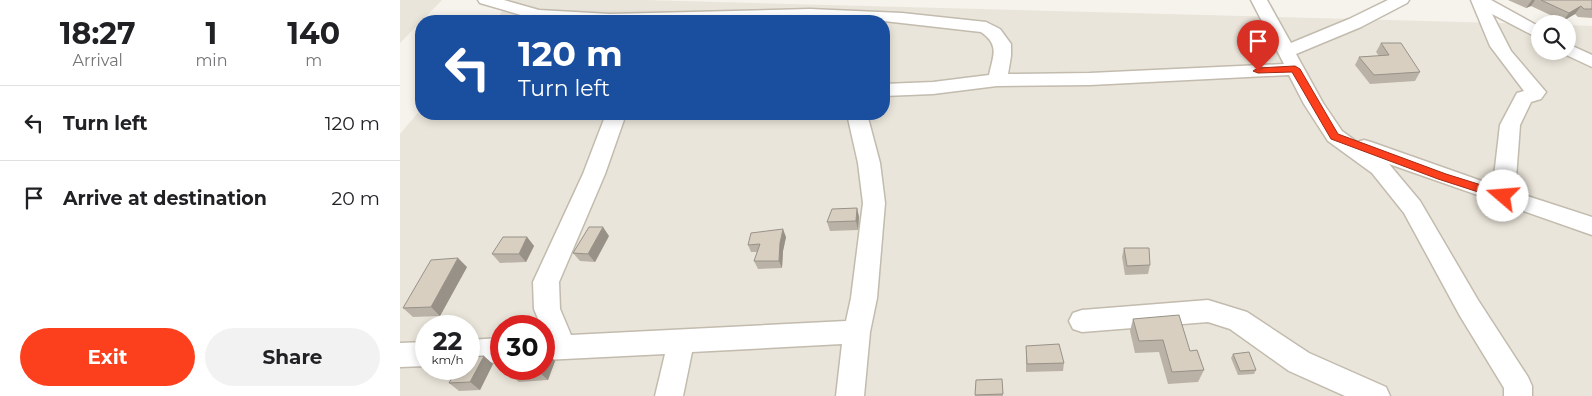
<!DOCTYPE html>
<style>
:root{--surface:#fff;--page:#f2f2f2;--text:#202124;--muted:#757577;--line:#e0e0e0;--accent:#fc3f1d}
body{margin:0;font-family:Montserrat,sans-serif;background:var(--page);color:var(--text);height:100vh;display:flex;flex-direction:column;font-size:19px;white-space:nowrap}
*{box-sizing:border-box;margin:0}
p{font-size:16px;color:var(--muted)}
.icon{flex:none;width:28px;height:28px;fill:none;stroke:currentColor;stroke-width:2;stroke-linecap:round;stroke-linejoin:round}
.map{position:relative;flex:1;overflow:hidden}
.sheet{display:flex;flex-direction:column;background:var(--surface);width:400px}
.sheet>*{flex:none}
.top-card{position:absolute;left:15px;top:15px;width:475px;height:105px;border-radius:20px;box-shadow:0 2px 8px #0003;background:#1a4fa0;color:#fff;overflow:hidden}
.fabs{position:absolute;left:1131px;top:15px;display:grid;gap:10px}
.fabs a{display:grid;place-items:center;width:45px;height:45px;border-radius:50%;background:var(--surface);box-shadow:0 2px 8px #0003;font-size:25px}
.speed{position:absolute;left:15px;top:315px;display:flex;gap:10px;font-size:25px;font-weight:700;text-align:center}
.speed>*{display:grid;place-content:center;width:65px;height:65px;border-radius:50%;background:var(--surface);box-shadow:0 2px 8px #0003;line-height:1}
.speed small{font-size:12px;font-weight:400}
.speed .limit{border:8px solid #d22;background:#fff;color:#111}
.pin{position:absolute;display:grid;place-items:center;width:42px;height:42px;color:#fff;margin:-51px -21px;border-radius:50% 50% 50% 0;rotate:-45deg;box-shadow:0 0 5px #0007}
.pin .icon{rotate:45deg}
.me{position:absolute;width:55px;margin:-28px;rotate:288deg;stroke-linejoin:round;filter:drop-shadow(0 0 4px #0008)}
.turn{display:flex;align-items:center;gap:18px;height:105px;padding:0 20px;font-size:22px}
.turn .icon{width:65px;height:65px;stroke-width:2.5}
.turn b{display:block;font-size:35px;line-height:42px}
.eta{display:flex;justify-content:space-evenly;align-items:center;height:85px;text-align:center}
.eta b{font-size:30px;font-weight:700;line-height:35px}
.cta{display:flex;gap:10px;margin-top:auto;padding:10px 20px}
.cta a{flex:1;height:58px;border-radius:30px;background:var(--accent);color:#fff;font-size:20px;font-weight:700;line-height:58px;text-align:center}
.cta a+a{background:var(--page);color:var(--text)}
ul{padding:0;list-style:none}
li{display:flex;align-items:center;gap:15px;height:75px;padding:0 20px;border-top:1px solid var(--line)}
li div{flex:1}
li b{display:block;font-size:19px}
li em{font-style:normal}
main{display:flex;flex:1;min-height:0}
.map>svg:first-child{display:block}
.residential{fill:#eae5da;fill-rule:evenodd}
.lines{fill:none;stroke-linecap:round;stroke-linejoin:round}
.minor-casing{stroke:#c2bbae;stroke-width:3}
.minor{fill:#fff;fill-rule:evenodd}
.wall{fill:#bab2a6}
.shaded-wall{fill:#979187}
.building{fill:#d8cfc1;stroke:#979187}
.route{fill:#fc3f1d;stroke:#a42913}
</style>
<main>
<section class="sheet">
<div class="eta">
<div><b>18:27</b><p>Arrival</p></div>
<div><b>1</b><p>min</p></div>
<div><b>140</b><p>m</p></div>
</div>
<ul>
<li><svg class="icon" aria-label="left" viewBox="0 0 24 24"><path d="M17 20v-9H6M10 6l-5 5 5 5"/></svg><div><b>Turn left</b></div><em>120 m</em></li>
<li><svg class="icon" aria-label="arrive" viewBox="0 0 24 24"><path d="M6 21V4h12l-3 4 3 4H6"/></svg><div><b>Arrive at destination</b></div><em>20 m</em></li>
</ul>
<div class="cta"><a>Exit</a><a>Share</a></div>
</section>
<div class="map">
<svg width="1192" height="396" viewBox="0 0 1192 396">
<rect width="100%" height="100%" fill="#f6f3ec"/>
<g class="residential">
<path d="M 0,0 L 42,0 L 0,43 Z"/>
<path d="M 112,0 L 244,0 L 1140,24 L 1140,51 L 1168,51 L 1168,25 L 1192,26 L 1192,396 L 0,396 L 0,134 L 21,109 L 21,114 L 484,114 L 484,21 L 94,21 ZM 26,326 L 69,326 L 69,369 L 26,369 ZM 101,326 L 144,326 L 144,369 L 101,369 Z"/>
</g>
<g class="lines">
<g class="minor-casing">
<g id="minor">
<path d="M 78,0 L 104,0 L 139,10 L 210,14 L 410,9 L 502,13 L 586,22 L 600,29 L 611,44 L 611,56 L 608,74 L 690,73 L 884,64 L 851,0 L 867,0 L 891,43 L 949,19 L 988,0 L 1009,0 L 1007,3 L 961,27 L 896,54 L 923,103 L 942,131 L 957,142 L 964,140 L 971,142 L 1093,185 L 1100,125 L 1117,93 L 1124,91 L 1090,46 L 1071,0 L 1091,0 L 1140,27 L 1140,39 L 1092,14 L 1111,51 L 1146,92 L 1141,99 L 1131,102 L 1120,125 L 1115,192 L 1192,217 L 1192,235 L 989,164 L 1020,201 L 1078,300 L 1128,377 L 1132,386 L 1132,396 L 1104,396 L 1104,388 L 1060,316 L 1004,213 L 972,173 L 928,141 L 904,104 L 889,75 L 690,85 L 597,86 L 533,94 L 484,96 L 484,84 L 533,82 L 589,75 C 593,56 600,45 581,32 L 484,21 L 410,19 L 321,21 L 138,20 L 80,3 Z"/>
<path d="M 1168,44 L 1192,55 L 1192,67 L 1162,53 L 1161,51 L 1168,51 Z"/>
<path d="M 206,114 L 226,114 L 205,174 L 159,282 L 160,309 L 171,335 L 446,321 L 451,298 L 463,203 L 458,163 L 447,114 L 467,114 L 480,163 L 485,203 L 477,298 L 470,332 L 464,396 L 436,396 L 442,344 L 292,352 L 283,396 L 255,396 L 265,354 L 144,360 L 144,326 L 141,326 L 134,309 L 133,282 L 183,174 Z"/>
<path d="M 808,300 L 847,312 L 909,353 L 986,387 L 990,396 L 945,396 L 889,371 L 830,329 L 808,322 L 682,332 L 673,329 L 669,321 L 673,313 L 682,310 Z"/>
<path d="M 101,338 L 101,362 L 69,364 L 69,340 Z"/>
<path d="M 26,342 L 26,366 L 0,367 L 0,343 Z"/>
</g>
</g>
<use href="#minor" class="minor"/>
</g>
<g class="wall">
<path d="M 1108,0 L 1192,0 L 1192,18 L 1178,17 L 1175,14 L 1163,21 L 1131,6 L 1126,8 Z"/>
<path d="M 981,43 L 1020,72 L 1015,81 L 970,84 L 955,65 L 959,57 L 979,56 L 976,52 Z"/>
<path d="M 457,208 L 459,217 L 458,230 L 430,231 L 427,222 Z"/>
<path d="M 209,236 L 195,262 L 180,261 L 173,253 Z"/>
<path d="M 127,237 L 134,246 L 126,262 L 100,263 L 92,254 Z"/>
<path d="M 386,237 L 383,251 L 382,268 L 358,269 L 354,261 L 357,252 L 351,252 L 348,245 Z"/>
<path d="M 724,248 L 750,265 L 748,274 L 725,275 L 722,257 Z"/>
<path d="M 67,267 L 40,316 L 13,317 L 3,308 Z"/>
<path d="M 733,319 L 790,351 L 804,370 L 798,382 L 768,384 L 759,352 L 735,353 L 730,331 Z"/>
<path d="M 626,346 L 664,363 L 663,371 L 626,372 Z"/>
<path d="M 147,353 L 155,361 L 148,380 L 119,382 L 110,374 Z"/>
<path d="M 833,354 L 856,370 L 854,374 L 838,375 L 831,358 Z"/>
<path d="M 93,364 L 80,390 L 59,391 L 49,383 Z"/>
<path d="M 602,379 L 603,396 L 575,396 L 576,380 Z"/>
</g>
<g class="shaded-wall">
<path d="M 1132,0 L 1135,0 L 1131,6 L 1126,8 Z"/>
<path d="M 1181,6 L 1175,14 L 1163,21 L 1169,13 Z"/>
<path d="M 457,208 L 459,217 L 458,230 L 456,221 Z"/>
<path d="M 203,227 L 209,236 L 195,262 L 188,254 Z"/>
<path d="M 383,229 L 386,237 L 383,251 L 382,268 L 379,261 L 380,243 Z"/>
<path d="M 127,237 L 134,246 L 126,262 L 119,254 Z"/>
<path d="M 58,258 L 67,267 L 40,316 L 31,307 Z"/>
<path d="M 147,353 L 155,361 L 148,380 L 139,372 L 141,369 L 144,369 L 144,361 Z"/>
<path d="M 84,356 L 93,364 L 80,390 L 70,382 Z"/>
</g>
<g class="building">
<path d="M 1141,0 L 1192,0 L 1192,9 L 1184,9 L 1181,6 L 1169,13 Z"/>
<path d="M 981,43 L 1001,43 L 1020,72 L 974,75 L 959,57 L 989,55 Z"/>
<path d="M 457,208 L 456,221 L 427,222 L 432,209 Z"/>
<path d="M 189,227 L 203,227 L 188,254 L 173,253 Z"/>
<path d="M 383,229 L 380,243 L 379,261 L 354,261 L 360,244 L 348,245 L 351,233 Z"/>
<path d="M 103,237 L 127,237 L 119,254 L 92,254 Z"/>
<path d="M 724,248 L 749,248 L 750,265 L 727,266 Z"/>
<path d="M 58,258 L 31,307 L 3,308 L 31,260 Z"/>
<path d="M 779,315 L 790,351 L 797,350 L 804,370 L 772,372 L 763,340 L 739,341 L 733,319 Z"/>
<path d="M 659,344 L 664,363 L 627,364 L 626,346 Z"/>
<path d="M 849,352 L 856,370 L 840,371 L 833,354 Z"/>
<path d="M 144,353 L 147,353 L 144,361 Z"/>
<path d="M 84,356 L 70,382 L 49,383 L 57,369 L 69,369 L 69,357 Z"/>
<path d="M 113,369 L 141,369 L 139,372 L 110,374 Z"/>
<path d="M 602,379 L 603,394 L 575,395 L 576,380 Z"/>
</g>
<path class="route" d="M 895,66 L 900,69 L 938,134 L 1046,174 L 1107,193 L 1109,196 L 1107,199 L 1103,200 L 1038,179 L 931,139 L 892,72 L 858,73 L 853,71 L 858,68 Z"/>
</svg>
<div class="fabs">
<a><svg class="icon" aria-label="search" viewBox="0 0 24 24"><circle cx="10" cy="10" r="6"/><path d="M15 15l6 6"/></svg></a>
</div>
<div class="speed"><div>22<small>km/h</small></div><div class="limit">30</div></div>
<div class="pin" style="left:858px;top:71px;background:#d93025"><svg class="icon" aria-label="arrive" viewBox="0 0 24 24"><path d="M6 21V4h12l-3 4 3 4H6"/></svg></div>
<svg class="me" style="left:1103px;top:196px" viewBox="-20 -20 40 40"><circle r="19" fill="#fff"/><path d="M0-13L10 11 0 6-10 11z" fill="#fc3f1d"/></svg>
<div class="top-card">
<div class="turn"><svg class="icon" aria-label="left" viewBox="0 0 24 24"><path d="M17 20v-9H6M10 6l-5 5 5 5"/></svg><div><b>120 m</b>Turn left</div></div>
</div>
</div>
</main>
